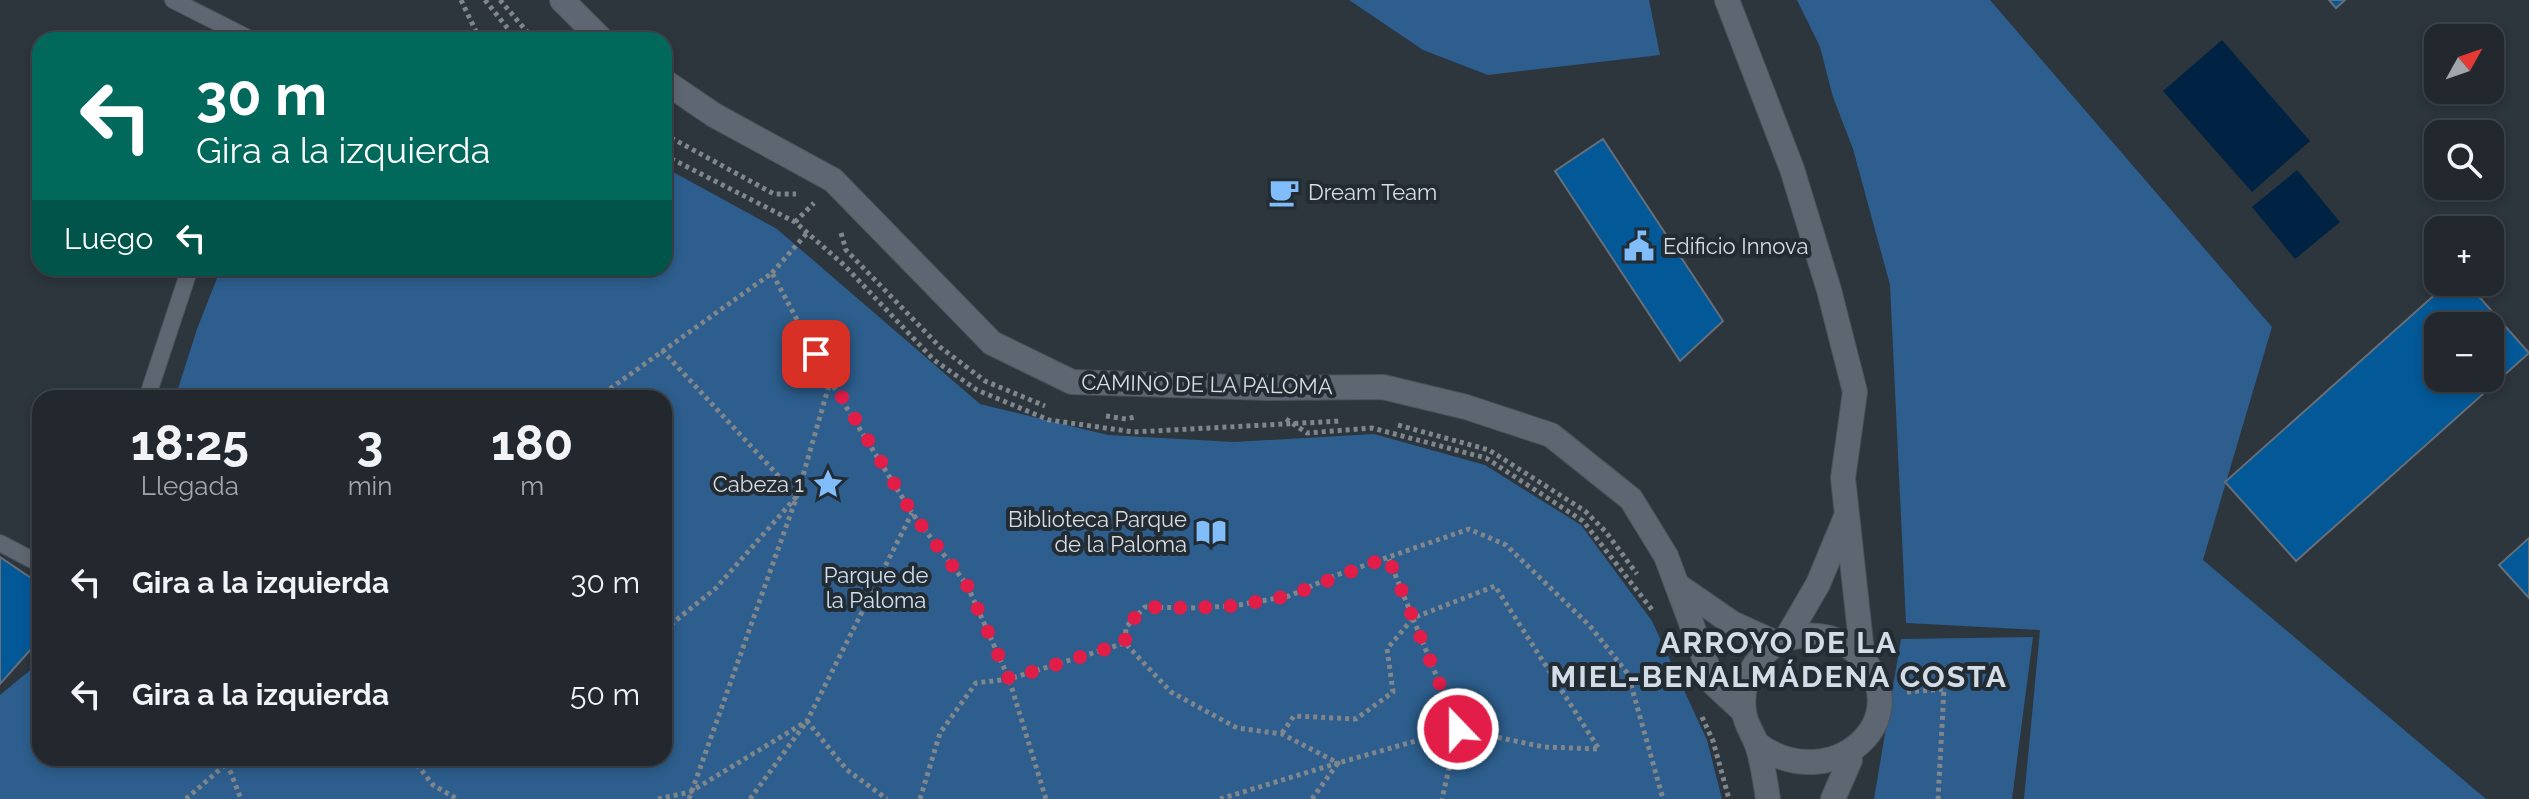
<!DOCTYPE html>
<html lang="es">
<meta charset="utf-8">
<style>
:root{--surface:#22282e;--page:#2e343a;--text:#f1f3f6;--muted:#a2a6aa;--line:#3f444a}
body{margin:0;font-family:Raleway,sans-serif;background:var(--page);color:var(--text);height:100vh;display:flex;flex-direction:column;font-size:30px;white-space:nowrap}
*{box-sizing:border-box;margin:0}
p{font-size:26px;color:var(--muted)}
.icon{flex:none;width:44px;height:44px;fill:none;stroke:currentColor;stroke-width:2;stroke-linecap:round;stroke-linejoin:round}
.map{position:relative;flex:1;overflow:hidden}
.side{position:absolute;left:32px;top:390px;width:640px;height:376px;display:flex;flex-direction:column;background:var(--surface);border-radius:24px;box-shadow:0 4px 12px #0003,0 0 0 2px var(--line)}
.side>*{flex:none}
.top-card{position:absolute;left:32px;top:32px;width:640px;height:244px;border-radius:24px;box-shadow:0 4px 12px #0003,0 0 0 2px var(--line);background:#00695c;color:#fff;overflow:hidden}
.needle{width:52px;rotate:50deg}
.buttons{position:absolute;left:2424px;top:24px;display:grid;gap:16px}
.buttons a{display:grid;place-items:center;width:80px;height:80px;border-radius:16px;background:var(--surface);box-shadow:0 4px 12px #0003,0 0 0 2px var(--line);font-size:40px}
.pin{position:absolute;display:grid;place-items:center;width:68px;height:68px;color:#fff;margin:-34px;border-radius:16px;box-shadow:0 4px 12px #0006}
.me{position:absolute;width:88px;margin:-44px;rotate:338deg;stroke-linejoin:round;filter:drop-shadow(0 0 6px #0008)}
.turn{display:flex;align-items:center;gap:28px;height:168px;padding:0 32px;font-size:36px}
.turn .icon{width:104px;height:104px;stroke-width:2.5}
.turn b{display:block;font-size:56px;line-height:68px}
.then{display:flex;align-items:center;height:76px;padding:0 32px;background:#0003;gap:16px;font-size:30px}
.eta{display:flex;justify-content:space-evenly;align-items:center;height:136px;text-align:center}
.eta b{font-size:48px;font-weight:700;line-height:56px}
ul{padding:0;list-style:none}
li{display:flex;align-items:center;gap:24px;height:112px;padding:0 32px}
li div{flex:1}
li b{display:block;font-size:30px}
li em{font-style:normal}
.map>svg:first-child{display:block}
.green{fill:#2d5e8d}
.water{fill:#002344}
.building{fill:#035897;stroke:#666f79;stroke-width:2;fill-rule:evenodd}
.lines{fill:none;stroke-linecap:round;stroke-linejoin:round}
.service-casing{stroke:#4b5259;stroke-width:18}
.minor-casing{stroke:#4b5259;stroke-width:26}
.tertiary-casing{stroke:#4b5259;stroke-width:26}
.path{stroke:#7f868c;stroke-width:5;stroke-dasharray:4 4;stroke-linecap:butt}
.service{stroke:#5e6771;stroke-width:16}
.minor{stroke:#5e6771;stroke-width:24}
.tertiary{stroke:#5e6771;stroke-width:24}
.route{stroke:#e11d48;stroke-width:14;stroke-dasharray:0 25.2}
.labels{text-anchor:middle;stroke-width:8;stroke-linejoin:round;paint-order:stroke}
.poi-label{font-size:22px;fill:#d7dde2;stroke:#232b33;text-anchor:start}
.street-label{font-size:22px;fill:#d7dde2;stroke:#232b33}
.park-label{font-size:22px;fill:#cfe0f2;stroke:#232b33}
.district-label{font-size:30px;font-weight:bold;letter-spacing:2px;fill:#d2dce7;stroke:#232b33}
</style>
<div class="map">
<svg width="2529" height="799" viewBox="0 0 2529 799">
<rect width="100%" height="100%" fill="#2d353d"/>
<g class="green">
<path d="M 1349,0 L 1649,0 L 1660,55 L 1488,75 L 1423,50 Z"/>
<path d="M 1797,0 L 1990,0 L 2272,327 L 2203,560 L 2486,799 L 2024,799 L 2040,630 L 1906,623 L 1890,285 L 1853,149 L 1833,97 L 1820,47 Z"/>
<path d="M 664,167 L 777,229 L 980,404 L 1108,435 L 1234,442 L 1374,434 L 1485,465 L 1581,525 L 1652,621 L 1707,740 L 1722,799 L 0,799 L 0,695 L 40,662 L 40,758 L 664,758 L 664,398 L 175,398 L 197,329 L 221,268 L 664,268 Z"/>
<path d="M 2033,637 L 2012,799 L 1874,799 L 1901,639 Z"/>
</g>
<g class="water">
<path d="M 2222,40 L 2310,141 L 2252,192 L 2163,91 Z"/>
<path d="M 2297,170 L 2340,222 L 2295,259 L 2252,207 Z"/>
</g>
<g class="building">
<path d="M 2329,0 L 2345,0 L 2336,8 Z"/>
<path d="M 1603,139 L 1723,321 L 1680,361 L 1555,171 Z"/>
<path d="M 2449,282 L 2466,282 L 2529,353 L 2296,561 L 2225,482 ZM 2438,326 L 2490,326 L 2490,378 L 2438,378 Z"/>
<path d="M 2529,538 L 2529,598 L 2499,565 Z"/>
<path d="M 0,557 L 40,584 L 40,639 L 0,684 Z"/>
</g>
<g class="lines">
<g class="service-casing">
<g id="service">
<path d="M 173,0 L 252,40"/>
<path d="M 147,398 L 190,268"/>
<path d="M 0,543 L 40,564"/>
</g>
</g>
<g class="minor-casing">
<g id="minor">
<path d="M 562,0 L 602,40"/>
<path d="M 664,81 L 714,115 L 833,180 L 992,343 L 1072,382 L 1268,388 L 1383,387 L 1466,407 L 1551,435 L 1631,499 L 1666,556 L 1714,684 L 1743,711"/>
<path d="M 1677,585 L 1732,623 L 1778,644"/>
<path d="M 1786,639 L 1818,584 L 1845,519"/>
</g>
</g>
<g class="tertiary-casing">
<g id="tertiary">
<path d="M 1727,0 L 1792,169 L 1829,290 L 1855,392 L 1843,478 L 1863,661"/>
<path d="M 1757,744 C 1832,799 1923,717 1857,653 C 1840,637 1816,633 1794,637 C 1762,645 1739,678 1744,711 C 1745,724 1753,733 1757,745 C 1763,762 1765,781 1768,799"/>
<path d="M 1833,799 L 1850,760"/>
</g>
</g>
<g class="path">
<path d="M 461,0 L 480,40"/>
<path d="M 485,0 L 517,40"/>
<path d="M 500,0 L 534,40"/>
<path d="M 664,134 L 774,194 L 796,194"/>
<path d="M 664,155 L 795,222 L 844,265 L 934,360 L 977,390 L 1049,420 L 1134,432 L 1341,421"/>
<path d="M 795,222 L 814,203"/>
<path d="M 841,233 L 846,250 L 940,347 L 985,381 L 1045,406"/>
<path d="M 772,273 L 808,232"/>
<path d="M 662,350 L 797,496 L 716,588 L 664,630"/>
<path d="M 597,398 L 772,273 L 830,381 L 912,513 L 967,585 L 1009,679 L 1046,799"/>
<path d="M 1106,416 L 1126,419 L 1135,417"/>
<path d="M 1286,419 L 1307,433 L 1372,428 L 1486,458 L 1583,521 L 1653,611"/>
<path d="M 1398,425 L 1489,450 L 1585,511 L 1606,532 L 1637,574"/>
<path d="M 1907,692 L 1944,689 L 1938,799"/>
<path d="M 1702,717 L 1713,741 L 1729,799"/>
<path d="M 1282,733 L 1294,716 L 1356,719 L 1393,692 L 1387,649 L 1413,618 L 1495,586 L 1599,749 L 1544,747 L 1458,729 L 1388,557"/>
<path d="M 412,758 L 433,785 L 457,799"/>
<path d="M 227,763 L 241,799"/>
<path d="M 186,799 L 233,758"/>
<path d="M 658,799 L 690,792 L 807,721 L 912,513"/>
<path d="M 689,799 L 797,496 L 830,382"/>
<path d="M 750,799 L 807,721 L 847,770 L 887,799"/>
<path d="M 920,799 L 940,733 L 976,683 L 1009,679 L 1125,643"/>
<path d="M 1220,799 L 1338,763 L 1282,734 L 1237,728 L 1171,692 L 1125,643 L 1126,627 L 1145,607 L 1189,608 L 1233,606 L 1289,596 L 1334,576 L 1469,529 L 1506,545 L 1590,626 L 1628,674 L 1663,799"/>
<path d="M 1312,799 L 1338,763 L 1458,729 L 1442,799"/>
</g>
<use href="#service" class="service"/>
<use href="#minor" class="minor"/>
<use href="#tertiary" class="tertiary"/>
</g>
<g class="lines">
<path class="route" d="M 816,354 L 912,513 L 967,585 L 1009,679 L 1125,643 L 1126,627 L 1145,607 L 1189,608 L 1233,606 L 1289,596 L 1388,557 L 1458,729"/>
</g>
<defs>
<g id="cafe-bare" transform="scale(2.4)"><path d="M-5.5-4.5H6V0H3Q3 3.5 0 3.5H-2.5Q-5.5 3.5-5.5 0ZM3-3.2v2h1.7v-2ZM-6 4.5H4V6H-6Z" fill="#80bdfa" stroke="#232b33" stroke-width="2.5" paint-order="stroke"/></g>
<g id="civic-bare" transform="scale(2.4)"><path d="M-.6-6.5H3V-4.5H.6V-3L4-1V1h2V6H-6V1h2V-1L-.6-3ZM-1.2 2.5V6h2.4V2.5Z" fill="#80bdfa" stroke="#232b33" stroke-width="2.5" paint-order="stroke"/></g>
<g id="sight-bare" transform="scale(2.4)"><path d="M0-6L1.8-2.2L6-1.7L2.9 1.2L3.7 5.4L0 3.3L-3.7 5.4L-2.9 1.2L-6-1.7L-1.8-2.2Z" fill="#80bdfa" stroke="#232b33" stroke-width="2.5" paint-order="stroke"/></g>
<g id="library-bare" transform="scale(2.4)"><path d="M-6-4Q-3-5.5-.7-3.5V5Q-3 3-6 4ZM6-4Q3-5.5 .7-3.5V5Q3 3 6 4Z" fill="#80bdfa" stroke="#232b33" stroke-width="2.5" paint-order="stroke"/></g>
</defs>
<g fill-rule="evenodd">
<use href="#cafe-bare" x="1284" y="192"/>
<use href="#civic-bare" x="1639" y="246"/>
<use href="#sight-bare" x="828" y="484"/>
<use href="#library-bare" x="1211" y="532"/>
</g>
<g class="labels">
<g class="poi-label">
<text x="1308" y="200">Dream Team</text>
<text x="1663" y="254">Edificio Innova</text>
<text x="804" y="492" text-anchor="end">Cabeza 1</text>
<text x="1187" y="527" text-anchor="end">Biblioteca Parque<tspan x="1187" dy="25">de la Paloma</tspan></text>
</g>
<g class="street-label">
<text transform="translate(1207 384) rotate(1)" y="8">CAMINO DE LA PALOMA</text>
</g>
<g class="park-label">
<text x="876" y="583">Parque de<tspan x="876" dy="25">la Paloma</tspan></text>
</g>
<g class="district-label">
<text x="1779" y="653">ARROYO DE LA<tspan x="1779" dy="34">MIEL-BENALMÁDENA COSTA</tspan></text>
</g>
</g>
</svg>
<div class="buttons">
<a><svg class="needle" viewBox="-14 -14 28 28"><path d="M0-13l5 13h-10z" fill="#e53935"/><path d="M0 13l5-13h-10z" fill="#a2a6aa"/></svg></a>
<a><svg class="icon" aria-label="search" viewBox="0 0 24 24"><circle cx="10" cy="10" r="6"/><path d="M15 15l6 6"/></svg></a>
<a>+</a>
<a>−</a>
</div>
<div class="pin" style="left:816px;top:354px;background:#d93025"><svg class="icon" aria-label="arrive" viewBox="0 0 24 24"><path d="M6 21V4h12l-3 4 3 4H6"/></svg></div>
<svg class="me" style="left:1458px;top:729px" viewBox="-20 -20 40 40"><circle r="17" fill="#e11d48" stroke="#fff" stroke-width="3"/><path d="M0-11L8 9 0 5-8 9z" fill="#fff"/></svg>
<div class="top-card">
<div class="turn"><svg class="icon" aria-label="left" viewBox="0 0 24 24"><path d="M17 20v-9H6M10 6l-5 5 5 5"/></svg><div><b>30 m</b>Gira a la izquierda</div></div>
<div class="then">Luego<svg class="icon" aria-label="left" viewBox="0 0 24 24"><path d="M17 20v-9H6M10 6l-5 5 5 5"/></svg></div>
</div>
<section class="side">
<div class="eta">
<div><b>18:25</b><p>Llegada</p></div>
<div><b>3</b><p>min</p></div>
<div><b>180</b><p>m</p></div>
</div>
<ul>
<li><svg class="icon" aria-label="left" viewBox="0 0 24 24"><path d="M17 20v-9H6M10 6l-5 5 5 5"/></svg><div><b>Gira a la izquierda</b></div><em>30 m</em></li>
<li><svg class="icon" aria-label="left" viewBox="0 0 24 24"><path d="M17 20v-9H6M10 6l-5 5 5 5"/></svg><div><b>Gira a la izquierda</b></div><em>50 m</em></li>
</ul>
</section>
</div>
